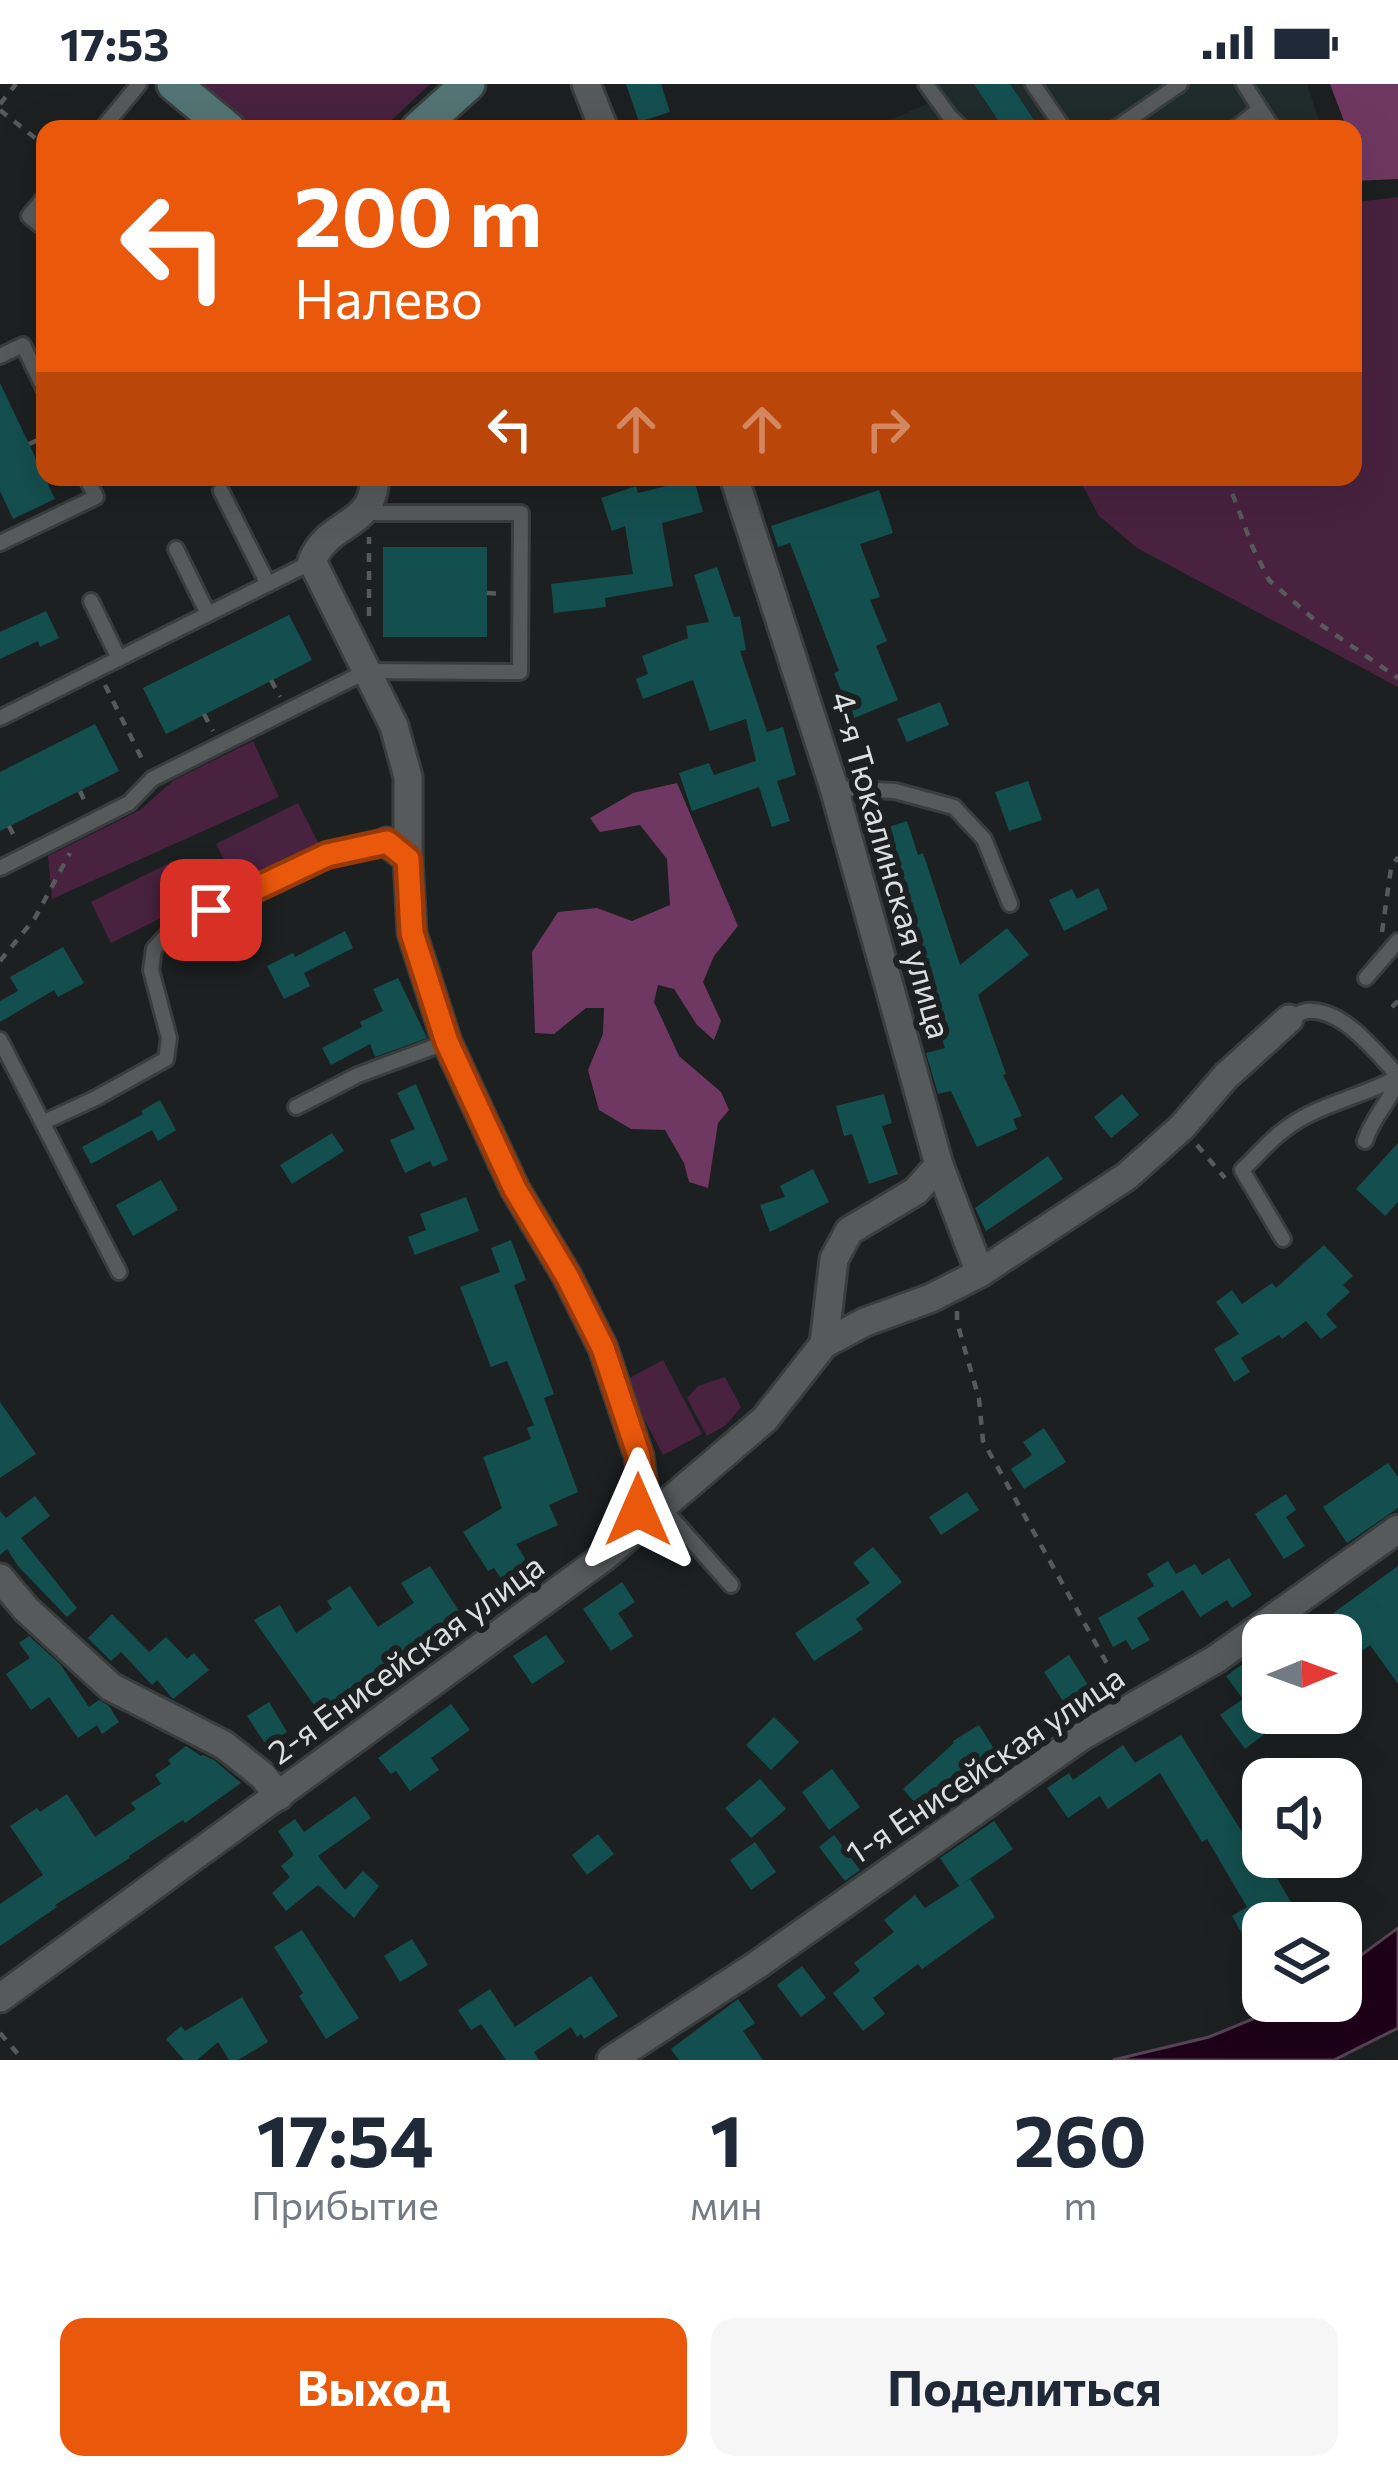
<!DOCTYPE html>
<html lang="ru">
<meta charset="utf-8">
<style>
:root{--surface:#fff;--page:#f6f6f7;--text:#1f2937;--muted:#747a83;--accent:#ea580c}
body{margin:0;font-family:Commissioner,sans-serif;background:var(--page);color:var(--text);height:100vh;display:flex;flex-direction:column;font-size:45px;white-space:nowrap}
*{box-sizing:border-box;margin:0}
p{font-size:39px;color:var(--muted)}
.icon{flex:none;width:66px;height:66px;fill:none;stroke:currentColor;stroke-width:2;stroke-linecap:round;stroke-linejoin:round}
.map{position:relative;height:1976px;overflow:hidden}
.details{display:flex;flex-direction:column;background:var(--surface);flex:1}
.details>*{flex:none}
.guide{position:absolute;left:36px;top:36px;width:1326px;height:366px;border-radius:24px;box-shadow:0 12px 48px #0002;background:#ea580c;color:#fff;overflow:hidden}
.needle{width:78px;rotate:89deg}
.fabs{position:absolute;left:1242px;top:1530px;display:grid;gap:24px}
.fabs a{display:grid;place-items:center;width:120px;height:120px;border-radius:24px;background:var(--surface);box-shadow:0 12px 48px #0002;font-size:60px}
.pin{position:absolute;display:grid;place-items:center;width:102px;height:102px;color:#fff;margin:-51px;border-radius:24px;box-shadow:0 6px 18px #0006}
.me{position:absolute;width:132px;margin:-66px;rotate:0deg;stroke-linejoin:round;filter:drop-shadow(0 0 9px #0008)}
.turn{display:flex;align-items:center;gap:42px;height:252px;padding:0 60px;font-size:54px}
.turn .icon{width:156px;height:156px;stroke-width:2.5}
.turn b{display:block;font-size:84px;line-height:102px}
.lanes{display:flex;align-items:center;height:114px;padding:0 60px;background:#0003;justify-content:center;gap:60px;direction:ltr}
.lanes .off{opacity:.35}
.eta{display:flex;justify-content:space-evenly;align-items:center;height:204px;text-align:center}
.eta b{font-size:72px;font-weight:700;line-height:84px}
.action{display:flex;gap:24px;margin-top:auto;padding:24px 60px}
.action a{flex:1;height:138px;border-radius:24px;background:var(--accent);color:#fff;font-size:48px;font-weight:700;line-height:138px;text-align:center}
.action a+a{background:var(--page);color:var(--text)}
.status{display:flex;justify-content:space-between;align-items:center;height:84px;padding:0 60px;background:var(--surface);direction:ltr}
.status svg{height:33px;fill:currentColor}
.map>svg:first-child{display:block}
.built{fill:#202b2b}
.green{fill:#48223f}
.forest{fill:#6f3862}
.water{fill:#1e0018;stroke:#574354;stroke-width:3}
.building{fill:#144f4f}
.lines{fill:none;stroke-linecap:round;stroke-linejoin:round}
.service-casing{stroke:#3a3d3d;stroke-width:20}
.minor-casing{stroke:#3a3d3d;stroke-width:33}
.secondary-casing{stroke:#3a3d3d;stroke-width:39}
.path{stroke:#565a5a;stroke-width:4.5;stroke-dasharray:9 9;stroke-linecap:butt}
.service{stroke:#565a5a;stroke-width:14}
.minor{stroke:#565a5a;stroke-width:27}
.secondary{stroke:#537474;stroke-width:33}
.route-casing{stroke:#983908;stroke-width:30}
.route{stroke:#ea580c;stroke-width:21}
.labels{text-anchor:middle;stroke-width:12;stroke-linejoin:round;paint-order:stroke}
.street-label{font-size:33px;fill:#dddfdf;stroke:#1c2020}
</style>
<div class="status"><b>17:53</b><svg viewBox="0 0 49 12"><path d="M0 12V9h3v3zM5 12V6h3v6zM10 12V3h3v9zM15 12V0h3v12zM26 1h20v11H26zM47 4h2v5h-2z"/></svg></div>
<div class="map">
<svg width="1398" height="1976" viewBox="0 0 1398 1976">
<rect width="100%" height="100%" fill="#1c2020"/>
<path class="built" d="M 935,0 L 1307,0 L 1322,45 L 869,45 L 927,20 L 940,9 Z"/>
<g class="green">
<path d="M 195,0 L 430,0 L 382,45 L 246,45 Z"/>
<path d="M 1398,113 L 1398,603 L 1137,464 L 1099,432 L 1078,393 L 1353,393 L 1353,121 L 1364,117 Z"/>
<path d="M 253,657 L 279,713 L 52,815 L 48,772 L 140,726 L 174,696 Z"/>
<path d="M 298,719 L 321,764 L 239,805 L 216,760 Z"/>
<path d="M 173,777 L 193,818 L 111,859 L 91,818 Z"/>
<path d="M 663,1276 L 702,1350 L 663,1371 L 624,1297 Z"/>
<path d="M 725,1293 L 741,1323 L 726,1341 L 707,1352 L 687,1314 L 698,1302 Z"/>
</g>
<g class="forest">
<path d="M 1330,0 L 1398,0 L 1398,95 L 1353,97 L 1353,45 L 1347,45 Z"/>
<path d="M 677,699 L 738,842 L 714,872 L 703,898 L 721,937 L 714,956 L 697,941 L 674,905 L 658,901 L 654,918 L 679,972 L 721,1008 L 729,1026 L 718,1039 L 708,1104 L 689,1098 L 684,1079 L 665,1046 L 631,1045 L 599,1026 L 588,986 L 603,950 L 604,924 L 586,924 L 554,950 L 535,949 L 532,868 L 558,828 L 597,824 L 632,837 L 670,821 L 667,775 L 640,741 L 600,748 L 590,734 L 633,709 Z"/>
</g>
<path class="water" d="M 1398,1844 L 1398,1944 L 1334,1976 L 1113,1976 L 1209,1953 L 1270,1928 L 1289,1917 L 1341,1917 L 1341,1886 Z"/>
<g class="building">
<path d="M 626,0 L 661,0 L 670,28 L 639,38 Z"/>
<path d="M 974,0 L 1010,0 L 1040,45 L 1004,45 Z"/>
<path d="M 0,299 L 55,415 L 13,435 L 0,407 Z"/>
<path d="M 694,395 L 703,428 L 662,439 L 673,502 L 605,514 L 606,523 L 554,529 L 551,500 L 633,490 L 625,442 L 612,447 L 601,414 L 636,402 L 638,409 Z"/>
<path d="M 879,406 L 893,449 L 860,460 L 880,513 L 870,516 L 887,557 L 876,562 L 898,616 L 852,635 L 834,589 L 839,587 L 790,459 L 778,463 L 771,442 Z"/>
<rect x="383" y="463" width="104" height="90"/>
<path d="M 717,483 L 734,533 L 740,532 L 746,566 L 740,567 L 767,648 L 783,643 L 796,691 L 777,697 L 790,737 L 772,743 L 759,703 L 692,727 L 679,689 L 709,679 L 714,691 L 756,677 L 746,635 L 710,647 L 693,596 L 643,615 L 636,595 L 648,590 L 642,572 L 688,554 L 686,542 L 709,538 L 694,491 Z"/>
<path d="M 46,527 L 59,554 L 40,563 L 38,557 L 0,575 L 0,548 Z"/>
<path d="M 289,531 L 312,576 L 166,650 L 143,604 Z"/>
<path d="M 940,618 L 949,641 L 907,658 L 897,635 Z"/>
<path d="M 95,640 L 119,687 L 0,747 L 0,688 Z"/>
<path d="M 1028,697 L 1042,736 L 1009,747 L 995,708 Z"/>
<path d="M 907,737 L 918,771 L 923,769 L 960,881 L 1007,844 L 1029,871 L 978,911 L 1006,990 L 1003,991 L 1022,1032 L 1013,1035 L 1017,1045 L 977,1063 L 951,1007 L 938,1010 L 926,969 L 945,964 L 873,748 Z"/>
<path d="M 1098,804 L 1108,825 L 1064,847 L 1049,816 L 1072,805 L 1077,815 Z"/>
<path d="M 345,847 L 353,864 L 304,889 L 310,902 L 284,915 L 267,882 L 293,869 L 295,873 Z"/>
<path d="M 63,863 L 84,899 L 58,913 L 54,906 L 0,938 L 0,917 L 18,907 L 10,893 Z"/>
<path d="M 398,894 L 427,954 L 375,973 L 370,960 L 331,981 L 322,964 L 362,943 L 360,938 L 383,927 L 373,905 Z"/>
<path d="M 416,1000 L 448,1076 L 433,1083 L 430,1077 L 405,1089 L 390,1056 L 415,1045 L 397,1009 Z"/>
<path d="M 884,1010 L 892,1039 L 882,1042 L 898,1090 L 869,1100 L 852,1050 L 844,1052 L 836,1022 Z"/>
<path d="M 1122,1010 L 1139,1031 L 1111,1054 L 1094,1033 Z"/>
<path d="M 160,1016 L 176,1046 L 158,1057 L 152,1046 L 91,1080 L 82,1063 L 143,1030 L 141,1027 Z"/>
<path d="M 332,1049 L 344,1067 L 292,1100 L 280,1081 Z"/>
<path d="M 1398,1059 L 1398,1118 L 1385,1132 L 1356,1105 Z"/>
<path d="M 1048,1072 L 1063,1095 L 986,1147 L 975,1124 Z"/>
<path d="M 813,1085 L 829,1118 L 770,1148 L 760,1121 L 785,1113 L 780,1102 Z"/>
<path d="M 161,1096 L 178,1126 L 133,1152 L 116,1121 Z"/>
<path d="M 466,1113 L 479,1147 L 415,1171 L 408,1153 L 426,1146 L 420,1130 Z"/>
<path d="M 511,1156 L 526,1196 L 514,1201 L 554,1310 L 544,1314 L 578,1408 L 549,1421 L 558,1441 L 516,1460 L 532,1486 L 506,1502 L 494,1484 L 488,1487 L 463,1448 L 502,1424 L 483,1373 L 531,1355 L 527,1344 L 534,1341 L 507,1277 L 491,1283 L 460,1203 L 500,1188 L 491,1164 Z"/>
<path d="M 1324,1161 L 1353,1192 L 1343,1201 L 1350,1208 L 1326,1230 L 1337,1243 L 1321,1255 L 1306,1237 L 1282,1255 L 1279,1251 L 1241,1274 L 1250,1288 L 1234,1298 L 1214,1265 L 1239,1250 L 1216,1218 L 1232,1206 L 1242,1220 L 1272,1199 L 1276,1204 Z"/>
<path d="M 0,1318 L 36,1370 L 0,1394 Z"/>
<path d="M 1044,1344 L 1066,1378 L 1024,1405 L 1011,1385 L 1032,1371 L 1023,1358 Z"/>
<path d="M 1388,1379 L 1398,1393 L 1398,1424 L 1347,1459 L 1323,1423 Z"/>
<path d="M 967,1408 L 979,1426 L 941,1451 L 929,1433 Z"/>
<path d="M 1286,1410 L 1296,1426 L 1286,1433 L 1305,1462 L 1284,1475 L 1255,1430 Z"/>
<path d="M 35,1412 L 50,1432 L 21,1454 L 77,1524 L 67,1533 L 18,1482 L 7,1465 L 0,1471 L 0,1427 L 6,1434 Z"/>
<path d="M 873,1463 L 902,1498 L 856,1535 L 863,1545 L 814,1577 L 795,1549 L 870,1499 L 853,1479 Z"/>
<path d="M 1229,1474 L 1252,1511 L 1232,1524 L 1227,1516 L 1200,1533 L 1183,1506 L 1137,1534 L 1150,1556 L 1132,1566 L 1126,1556 L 1113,1563 L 1098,1534 L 1154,1502 L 1147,1490 L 1168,1477 L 1176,1490 L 1195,1480 L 1202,1491 Z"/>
<path d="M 430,1482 L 464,1535 L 434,1554 L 438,1559 L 415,1575 L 412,1571 L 321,1631 L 254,1536 L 280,1521 L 296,1549 L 332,1525 L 327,1517 L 350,1502 L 378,1543 L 414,1519 L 401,1499 Z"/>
<path d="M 1398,1482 L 1398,1600 L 1370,1561 L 1341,1582 L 1341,1551 L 1303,1551 Z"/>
<path d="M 622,1498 L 635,1518 L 618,1529 L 633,1552 L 611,1567 L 583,1525 Z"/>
<path d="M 112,1530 L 149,1568 L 166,1553 L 187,1575 L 194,1569 L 209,1586 L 173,1615 L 157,1596 L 152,1601 L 121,1568 L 111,1577 L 88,1554 Z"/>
<path d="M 546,1551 L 565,1578 L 532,1600 L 513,1572 Z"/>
<path d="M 29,1552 L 60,1580 L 89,1623 L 99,1616 L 109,1622 L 119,1638 L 102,1650 L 97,1641 L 78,1654 L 49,1613 L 31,1626 L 6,1590 L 30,1574 L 19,1559 Z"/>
<path d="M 1069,1571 L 1090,1604 L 1065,1620 L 1044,1588 Z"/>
<path d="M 1254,1572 L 1263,1584 L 1263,1643 L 1267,1648 L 1245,1665 L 1220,1631 L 1243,1615 L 1226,1592 Z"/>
<path d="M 269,1618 L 287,1648 L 266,1661 L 247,1632 Z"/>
<path d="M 451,1620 L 470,1646 L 431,1674 L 439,1686 L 410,1707 L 396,1687 L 391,1690 L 378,1674 Z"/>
<path d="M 774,1633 L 799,1658 L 771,1686 L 746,1661 Z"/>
<path d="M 979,1641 L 1006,1684 L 980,1702 L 971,1686 L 923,1728 L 903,1705 L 954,1659 L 953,1657 Z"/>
<path d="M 1181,1651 L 1254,1767 L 1259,1764 L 1294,1823 L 1244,1853 L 1232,1832 L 1247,1823 L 1207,1755 L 1202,1758 L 1160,1689 L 1108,1725 L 1100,1712 L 1068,1734 L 1047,1704 L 1069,1689 L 1073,1696 L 1123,1661 L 1135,1679 Z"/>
<path d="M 186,1662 L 201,1672 L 203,1671 L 214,1676 L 241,1699 L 185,1739 L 183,1736 L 129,1772 L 130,1774 L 55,1821 L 57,1823 L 0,1862 L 0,1820 L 43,1791 L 10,1742 L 37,1724 L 40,1728 L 67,1710 L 95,1753 L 136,1725 L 131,1719 L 161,1700 L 155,1691 L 171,1680 L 168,1676 Z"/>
<path d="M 832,1685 L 860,1723 L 829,1746 L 802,1708 Z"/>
<path d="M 760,1695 L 786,1725 L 751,1754 L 725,1724 Z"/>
<path d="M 355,1712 L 371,1734 L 318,1772 L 345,1806 L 363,1787 L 379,1802 L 354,1834 L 318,1801 L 286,1827 L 272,1809 L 290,1793 L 281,1782 L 294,1771 L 278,1747 L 295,1735 L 304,1748 Z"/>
<path d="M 994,1737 L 1013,1765 L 959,1802 L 940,1774 Z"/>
<path d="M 598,1750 L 614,1770 L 587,1791 L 572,1771 Z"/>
<path d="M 834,1751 L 860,1786 L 845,1797 L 819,1763 Z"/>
<path d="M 755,1758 L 776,1788 L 751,1806 L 730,1776 Z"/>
<path d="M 970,1795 L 995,1833 L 922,1885 L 918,1880 L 873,1914 L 885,1930 L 863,1947 L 833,1909 L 860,1887 L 854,1879 L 894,1848 L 884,1836 L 915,1811 L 925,1824 Z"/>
<path d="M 302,1846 L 359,1934 L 326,1955 L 299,1912 L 303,1909 L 274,1863 Z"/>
<path d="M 412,1855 L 428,1881 L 400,1898 L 384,1872 Z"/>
<path d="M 802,1882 L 826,1914 L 801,1933 L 777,1901 Z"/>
<path d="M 591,1892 L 618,1932 L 584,1955 L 581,1950 L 577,1953 L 571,1943 L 534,1968 L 539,1976 L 506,1976 L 481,1940 L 471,1946 L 458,1926 L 490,1905 L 515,1943 Z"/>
<path d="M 242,1913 L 268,1958 L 238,1976 L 229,1976 L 218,1958 L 197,1976 L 184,1976 L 166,1955 L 181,1942 L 185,1947 Z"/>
<path d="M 738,1915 L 755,1939 L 743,1947 L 763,1976 L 679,1976 L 671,1965 Z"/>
</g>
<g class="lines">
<g class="service-casing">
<g id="service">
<path d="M 926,0 L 950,33 L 963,45"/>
<path d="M 1033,0 L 1064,45"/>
<path d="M 1260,25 L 1273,45"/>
<path d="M 102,45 L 139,0"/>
<path d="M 1115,45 L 1180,0"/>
<path d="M 1235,45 L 1260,25 L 1244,0"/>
<path d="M 45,113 L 29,132 L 45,145"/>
<path d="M 0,272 L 23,261 L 45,306"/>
<path d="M 221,407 L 268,500"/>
<path d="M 0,459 L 96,413 L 86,393"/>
<path d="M 176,465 L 208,530"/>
<path d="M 91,517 L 119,575"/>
<path d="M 0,634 L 312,478"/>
<path d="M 834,704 L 895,707 L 954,723 L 984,755 L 1010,820"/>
<path d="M 0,784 L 129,719 L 152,695 L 367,587 L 520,588 L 521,429 L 366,429"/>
<path d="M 1366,894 L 1398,857"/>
<path d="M 1289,935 C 1295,932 1300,928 1307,927 C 1343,924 1377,969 1398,992"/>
<path d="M 0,956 L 119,1188"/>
<path d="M 296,1023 L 358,991 L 447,958"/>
<path d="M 44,1038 L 96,1014 L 166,975 L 169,954 L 151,886 L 154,865 L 172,845 L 327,771 L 387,758"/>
<path d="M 1365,1057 C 1372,1034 1390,1018 1398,995"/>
<path d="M 1283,1155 L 1242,1086 C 1256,1073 1269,1057 1284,1046 C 1317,1020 1362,1013 1398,993"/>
<path d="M 662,1423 L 731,1501"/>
</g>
</g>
<g class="minor-casing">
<g id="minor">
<path d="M 586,0 L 604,45"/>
<path d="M 375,393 C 373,446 330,434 312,477 L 394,642 L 408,693 L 408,775"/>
<path d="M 734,393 L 834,704 L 939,1081 L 980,1189"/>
<path d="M 387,758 L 408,775 L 412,849 L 447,958 L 515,1105 L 567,1192 L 603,1264 L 639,1372 L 643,1403 L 638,1426 L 627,1446"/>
<path d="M 824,1260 L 834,1175 L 849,1147 L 916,1107 L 939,1081"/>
<path d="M 0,1494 L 26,1525 L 111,1603 L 224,1661 L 263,1692 L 279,1712"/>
<path d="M 0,1914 L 604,1473 L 765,1335 L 824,1260 L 865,1238 L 931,1214 L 980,1189 L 1127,1092 L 1182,1043 L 1226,992 L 1289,935"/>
<path d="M 611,1976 L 757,1881 L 1082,1652 L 1216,1575 L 1398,1445"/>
</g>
</g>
<g class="secondary-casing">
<g id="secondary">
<path d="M 174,0 L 228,45"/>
<path d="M 418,45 L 468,0"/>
</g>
</g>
<g class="path">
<path d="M 0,20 L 16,0"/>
<path d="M 0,26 L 45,62"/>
<path d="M 29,360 L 45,353"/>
<path d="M 1226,393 L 1253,464 L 1269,496 L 1317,538 L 1398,594"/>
<path d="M 487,509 L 504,510"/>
<path d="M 369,532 L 369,453"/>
<path d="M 271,596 L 280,613"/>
<path d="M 105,601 L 143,677"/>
<path d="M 204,630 L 213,647"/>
<path d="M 80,707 L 85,718"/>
<path d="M 9,742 L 15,754"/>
<path d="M 1382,848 L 1391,784 L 1398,773"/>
<path d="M 0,877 L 35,834 L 70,769"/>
<path d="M 1392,923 L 1398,917"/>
<path d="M 1197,1061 L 1225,1094"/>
<path d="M 957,1227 L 957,1238 L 979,1315 L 983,1357 L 1120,1603"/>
<path d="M 0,1949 L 23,1976"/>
</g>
<use href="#service" class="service"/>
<use href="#minor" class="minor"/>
<use href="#secondary" class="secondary"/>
</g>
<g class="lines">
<g class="route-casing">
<path id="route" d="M 211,826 L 327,771 L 387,758 L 408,775 L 412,849 L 447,958 L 515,1105 L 567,1192 L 603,1264 L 639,1372 L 643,1403 L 638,1426"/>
</g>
<use href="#route" class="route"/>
</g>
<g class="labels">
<g class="street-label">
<text transform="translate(891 781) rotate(74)" y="12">4-я Тюкалинская улица</text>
<text transform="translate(406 1575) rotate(-36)" y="12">2-я Енисейская улица</text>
<text transform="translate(985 1681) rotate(-34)" y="12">1-я Енисейская улица</text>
</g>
</g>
</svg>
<div class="fabs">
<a><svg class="needle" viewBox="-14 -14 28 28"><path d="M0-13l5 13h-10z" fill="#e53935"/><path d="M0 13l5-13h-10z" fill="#747a83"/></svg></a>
<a><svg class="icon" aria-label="sound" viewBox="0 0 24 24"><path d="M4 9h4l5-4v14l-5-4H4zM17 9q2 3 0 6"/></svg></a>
<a><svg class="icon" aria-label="layers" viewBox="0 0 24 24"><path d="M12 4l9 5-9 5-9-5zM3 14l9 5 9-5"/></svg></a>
</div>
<div class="pin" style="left:211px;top:826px;background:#d93025"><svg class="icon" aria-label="arrive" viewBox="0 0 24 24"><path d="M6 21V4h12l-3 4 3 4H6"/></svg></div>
<svg class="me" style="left:638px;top:1426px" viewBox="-20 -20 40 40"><path d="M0-17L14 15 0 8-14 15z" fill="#ea580c" stroke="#fff" stroke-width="4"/></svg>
<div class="guide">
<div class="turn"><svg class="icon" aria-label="left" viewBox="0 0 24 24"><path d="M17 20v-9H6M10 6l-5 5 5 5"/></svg><div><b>200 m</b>Налево</div></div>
<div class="lanes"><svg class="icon" aria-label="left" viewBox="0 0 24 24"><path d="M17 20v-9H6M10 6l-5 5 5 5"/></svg><svg class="icon off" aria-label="ahead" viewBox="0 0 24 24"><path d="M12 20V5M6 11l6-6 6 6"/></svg><svg class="icon off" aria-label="ahead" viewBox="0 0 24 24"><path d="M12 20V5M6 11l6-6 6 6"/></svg><svg class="icon off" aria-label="right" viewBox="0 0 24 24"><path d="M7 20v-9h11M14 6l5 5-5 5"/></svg></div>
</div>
</div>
<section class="details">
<div class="eta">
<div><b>17:54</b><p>Прибытие</p></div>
<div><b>1</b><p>мин</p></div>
<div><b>260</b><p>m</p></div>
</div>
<div class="action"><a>Выход</a><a>Поделиться</a></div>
</section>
